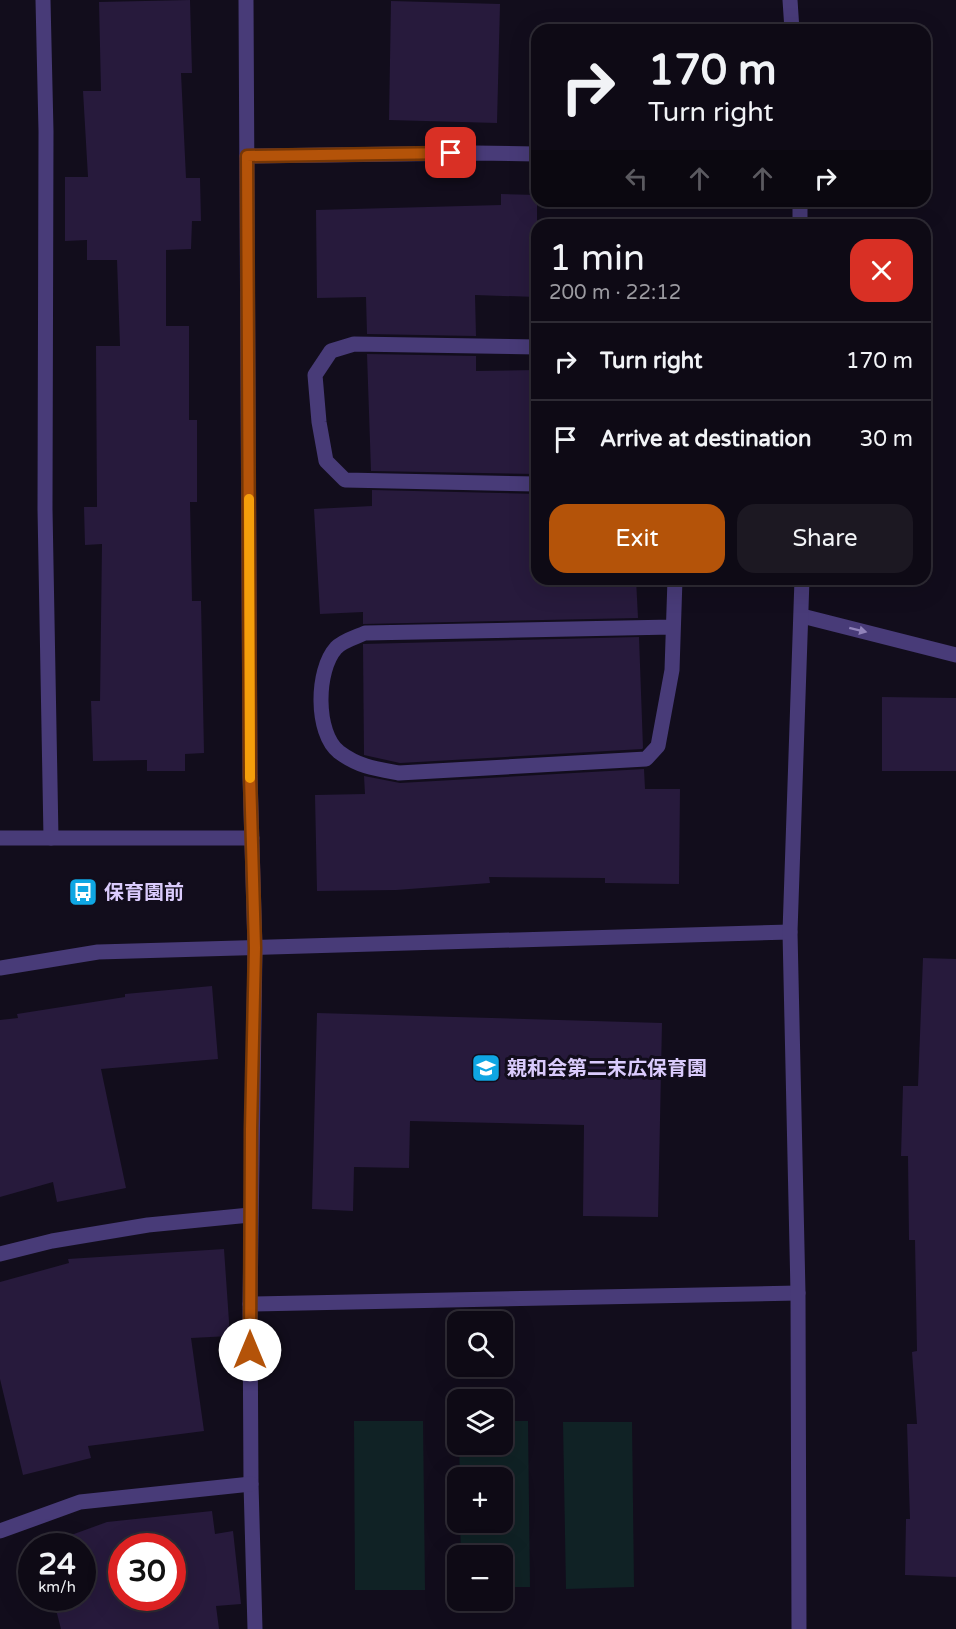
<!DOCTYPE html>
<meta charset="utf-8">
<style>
:root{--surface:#0e0a15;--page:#1c1822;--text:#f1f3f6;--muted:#9b9aa0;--line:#2e2b34;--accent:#b45309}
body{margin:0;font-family:"Varela Round","Noto Sans JP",sans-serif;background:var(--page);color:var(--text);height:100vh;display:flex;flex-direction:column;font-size:22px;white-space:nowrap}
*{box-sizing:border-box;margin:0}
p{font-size:20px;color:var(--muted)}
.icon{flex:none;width:33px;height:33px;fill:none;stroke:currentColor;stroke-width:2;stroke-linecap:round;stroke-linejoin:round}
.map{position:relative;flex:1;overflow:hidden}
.side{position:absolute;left:531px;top:219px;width:400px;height:366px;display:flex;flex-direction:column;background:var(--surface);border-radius:18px;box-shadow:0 6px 24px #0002,0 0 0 2px var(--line)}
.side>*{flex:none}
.top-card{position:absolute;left:531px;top:24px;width:400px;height:183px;border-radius:18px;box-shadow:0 6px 24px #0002,0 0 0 2px var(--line);background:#0e0a15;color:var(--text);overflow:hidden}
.buttons{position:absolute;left:447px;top:1311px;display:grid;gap:12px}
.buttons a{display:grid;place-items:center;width:66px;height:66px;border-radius:12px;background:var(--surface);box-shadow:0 6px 24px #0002,0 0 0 2px var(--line);font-size:30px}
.speed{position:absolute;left:18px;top:1533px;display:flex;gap:12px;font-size:30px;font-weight:700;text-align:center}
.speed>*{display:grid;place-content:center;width:78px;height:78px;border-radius:50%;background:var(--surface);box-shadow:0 6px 24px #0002,0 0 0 2px var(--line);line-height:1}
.speed small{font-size:15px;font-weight:400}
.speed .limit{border:9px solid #d22;background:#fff;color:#111}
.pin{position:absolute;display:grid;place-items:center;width:51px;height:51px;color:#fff;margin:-26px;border-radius:12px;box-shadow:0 3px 9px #0006}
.me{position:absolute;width:66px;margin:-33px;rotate:0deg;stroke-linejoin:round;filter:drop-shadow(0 0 4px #0008)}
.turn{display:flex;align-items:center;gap:21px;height:126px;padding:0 18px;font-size:27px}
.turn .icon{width:78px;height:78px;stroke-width:2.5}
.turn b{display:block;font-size:42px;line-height:51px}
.lanes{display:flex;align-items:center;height:57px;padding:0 18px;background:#0003;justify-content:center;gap:30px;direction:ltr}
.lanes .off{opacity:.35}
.round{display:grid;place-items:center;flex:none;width:63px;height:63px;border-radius:18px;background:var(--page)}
.overview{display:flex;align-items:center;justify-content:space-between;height:102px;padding:0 18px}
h1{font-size:36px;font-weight:600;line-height:45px}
.cta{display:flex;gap:12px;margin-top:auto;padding:12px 18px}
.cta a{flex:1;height:69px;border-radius:18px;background:var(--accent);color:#fff;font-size:24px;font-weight:600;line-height:69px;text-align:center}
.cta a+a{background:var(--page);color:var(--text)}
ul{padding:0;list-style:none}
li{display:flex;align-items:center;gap:18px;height:78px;padding:0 18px;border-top:2px solid var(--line)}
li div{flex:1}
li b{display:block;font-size:22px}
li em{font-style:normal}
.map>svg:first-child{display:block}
.green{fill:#102225}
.building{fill:#271a3c;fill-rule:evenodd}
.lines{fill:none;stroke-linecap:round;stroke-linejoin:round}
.service{stroke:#483b78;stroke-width:15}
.minor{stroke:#483b78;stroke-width:15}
.tertiary{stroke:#483b78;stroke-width:15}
.oneway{fill:#9183ba}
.route-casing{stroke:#753606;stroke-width:15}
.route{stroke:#b45309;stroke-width:10}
.slow{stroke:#f59e0b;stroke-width:10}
.labels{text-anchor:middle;stroke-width:6;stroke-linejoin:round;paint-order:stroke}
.poi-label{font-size:20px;font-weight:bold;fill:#dacbfc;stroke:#120d1c;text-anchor:start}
</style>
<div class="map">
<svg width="956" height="1629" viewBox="0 0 956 1629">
<rect width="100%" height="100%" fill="#120d1c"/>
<g class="green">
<path d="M 354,1421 L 423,1421 L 425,1590 L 355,1590 Z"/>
<path d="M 503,1421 L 528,1421 L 530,1587 L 503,1587 L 502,1556 L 461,1555 L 460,1523 L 502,1522 L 502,1478 L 460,1477 L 459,1445 L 502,1444 Z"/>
<path d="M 563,1422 L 632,1422 L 634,1587 L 566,1589 Z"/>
</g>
<g class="building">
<path d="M 190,0 L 192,73 L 181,73 L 186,178 L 200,178 L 201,221 L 192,221 L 191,249 L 166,250 L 166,326 L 189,326 L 189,420 L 197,420 L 197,502 L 190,502 L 192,601 L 201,601 L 204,753 L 185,754 L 185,771 L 147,771 L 147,760 L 93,761 L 91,701 L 100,701 L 102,544 L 85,545 L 84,507 L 97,507 L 96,346 L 120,346 L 117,260 L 87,260 L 87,240 L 65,241 L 65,177 L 88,177 L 83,91 L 101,91 L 99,2 Z"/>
<path d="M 391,1 L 500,4 L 497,123 L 389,120 Z"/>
<path d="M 501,194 L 537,195 L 537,297 L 475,295 L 476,336 L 367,334 L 366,297 L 317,298 L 316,210 L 501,205 Z"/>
<path d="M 367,354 L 476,356 L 476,371 L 537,370 L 537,474 L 371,471 Z"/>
<path d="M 372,490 L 537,494 L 537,579 L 636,579 L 638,618 L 363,624 L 363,612 L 320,614 L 314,509 L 372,506 Z"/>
<path d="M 639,637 L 643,748 L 642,749 L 400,763 L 364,755 L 363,644 Z"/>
<path d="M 882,697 L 956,698 L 956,771 L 882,771 Z"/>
<path d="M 644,769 L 645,789 L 680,789 L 679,884 L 605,883 L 605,878 L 489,877 L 490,883 L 396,890 L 317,891 L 315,795 L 365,794 L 364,776 L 400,783 Z"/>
<path d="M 923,958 L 956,959 L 956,1577 L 905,1575 L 906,1519 L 910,1519 L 907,1424 L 917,1424 L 912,1352 L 917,1351 L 915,1240 L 909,1240 L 908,1156 L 901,1156 L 903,1086 L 918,1086 Z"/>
<path d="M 212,986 L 218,1059 L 101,1069 L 126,1188 L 57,1202 L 53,1182 L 0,1197 L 0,1020 L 18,1018 L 17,1014 L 125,997 L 125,994 Z"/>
<path d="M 317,1013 L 662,1023 L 658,1217 L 583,1216 L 584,1125 L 410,1121 L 409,1168 L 354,1167 L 353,1211 L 312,1209 Z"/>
<path d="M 224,1249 L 230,1336 L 191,1338 L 204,1431 L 88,1446 L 91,1458 L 23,1475 L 0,1379 L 0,1282 L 69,1263 L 68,1259 Z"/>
<path d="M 212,1511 L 215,1534 L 233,1531 L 241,1604 L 216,1606 L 219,1629 L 61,1629 L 53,1598 L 82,1598 L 82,1546 L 41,1546 L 107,1522 ZM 122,1546 L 172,1546 L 172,1598 L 122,1598 Z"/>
</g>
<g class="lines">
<path class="service" d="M 0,1254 L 52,1241 L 148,1225 L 250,1215"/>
<g class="minor">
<path d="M 43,0 L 46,131 L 45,509 L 51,838"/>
<path d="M 246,0 L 250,776 L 255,948 L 250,1304 L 251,1484 L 255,1629"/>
<path d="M 247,156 L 474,153 L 537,154"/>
<path d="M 537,347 L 354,344 L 331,351 L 315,375 L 319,422 L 326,461 L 345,480 L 537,484"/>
<path d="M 802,616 L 956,655"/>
<path d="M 673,627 L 365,633 C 356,637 342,641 336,648 C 316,670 315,733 339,752 C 359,767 376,769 399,773 L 646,759 L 658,746 L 672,670 L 675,579"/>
<path d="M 0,838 L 252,838"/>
<path d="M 250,1304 L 798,1293"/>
<path d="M 0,1531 L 80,1502 L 251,1484"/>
</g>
<g class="tertiary">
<path d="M 790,0 L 792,30"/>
<path d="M 800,201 L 800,225"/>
<path d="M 0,968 L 98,952 L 790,932"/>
<path d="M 799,1629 L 798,1293 L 790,932 L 802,579"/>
</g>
</g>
<defs><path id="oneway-solid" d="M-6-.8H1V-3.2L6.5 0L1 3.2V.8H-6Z" transform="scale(1.5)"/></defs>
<use class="oneway" href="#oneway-solid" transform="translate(858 630) rotate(14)"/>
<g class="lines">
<g class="route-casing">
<path id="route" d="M 250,1350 L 251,1129 L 255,948 L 250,776 L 247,156 L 451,153"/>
</g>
<use href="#route" class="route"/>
<path class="slow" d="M 249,499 L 250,778"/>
</g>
<defs>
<g id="bus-square" transform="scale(1.5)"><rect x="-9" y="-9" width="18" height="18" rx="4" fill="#0fa6e3" stroke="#120d1c"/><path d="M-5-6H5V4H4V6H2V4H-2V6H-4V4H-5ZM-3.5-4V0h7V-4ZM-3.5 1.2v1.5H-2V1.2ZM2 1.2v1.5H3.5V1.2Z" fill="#fff"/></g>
<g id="school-square" transform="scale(1.5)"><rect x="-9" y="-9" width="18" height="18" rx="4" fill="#0fa6e3" stroke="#120d1c"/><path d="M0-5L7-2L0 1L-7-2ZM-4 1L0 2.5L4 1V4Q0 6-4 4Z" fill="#fff"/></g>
</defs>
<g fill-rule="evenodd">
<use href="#bus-square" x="83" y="892"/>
<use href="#school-square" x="486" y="1068"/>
</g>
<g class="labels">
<g class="poi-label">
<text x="104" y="899">保育園前</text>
<text x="507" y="1075">親和会第二末広保育園</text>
</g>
</g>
</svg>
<div class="buttons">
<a><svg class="icon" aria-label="search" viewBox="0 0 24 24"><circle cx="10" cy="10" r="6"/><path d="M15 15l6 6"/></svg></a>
<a><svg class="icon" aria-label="layers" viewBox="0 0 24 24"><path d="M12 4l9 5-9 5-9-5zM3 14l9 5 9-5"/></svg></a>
<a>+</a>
<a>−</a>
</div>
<div class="speed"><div>24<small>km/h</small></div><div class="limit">30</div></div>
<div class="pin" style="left:451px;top:153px;background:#d93025"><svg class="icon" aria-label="arrive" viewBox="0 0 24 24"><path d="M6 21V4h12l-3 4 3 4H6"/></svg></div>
<svg class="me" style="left:250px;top:1350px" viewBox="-20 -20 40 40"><circle r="19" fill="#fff"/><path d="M0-13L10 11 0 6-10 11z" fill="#b45309"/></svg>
<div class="top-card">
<div class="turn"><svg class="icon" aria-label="right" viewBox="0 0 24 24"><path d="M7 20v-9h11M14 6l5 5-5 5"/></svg><div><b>170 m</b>Turn right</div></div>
<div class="lanes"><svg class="icon off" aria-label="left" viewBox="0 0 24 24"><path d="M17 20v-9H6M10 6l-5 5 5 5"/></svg><svg class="icon off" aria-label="ahead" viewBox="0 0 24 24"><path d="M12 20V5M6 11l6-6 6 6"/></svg><svg class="icon off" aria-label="ahead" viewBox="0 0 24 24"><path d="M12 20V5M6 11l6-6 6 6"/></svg><svg class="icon" aria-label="right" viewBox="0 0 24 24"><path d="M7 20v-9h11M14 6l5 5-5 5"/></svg></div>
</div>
<section class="side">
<div class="overview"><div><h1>1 min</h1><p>200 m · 22:12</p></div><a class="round" style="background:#d93025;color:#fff"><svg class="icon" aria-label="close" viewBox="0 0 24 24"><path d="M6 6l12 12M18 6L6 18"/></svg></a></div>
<ul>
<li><svg class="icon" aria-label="right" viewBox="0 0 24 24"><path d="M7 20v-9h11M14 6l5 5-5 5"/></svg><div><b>Turn right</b></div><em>170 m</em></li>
<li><svg class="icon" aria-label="arrive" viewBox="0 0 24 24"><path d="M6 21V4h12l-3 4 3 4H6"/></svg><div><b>Arrive at destination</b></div><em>30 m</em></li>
</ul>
<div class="cta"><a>Exit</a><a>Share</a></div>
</section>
</div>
